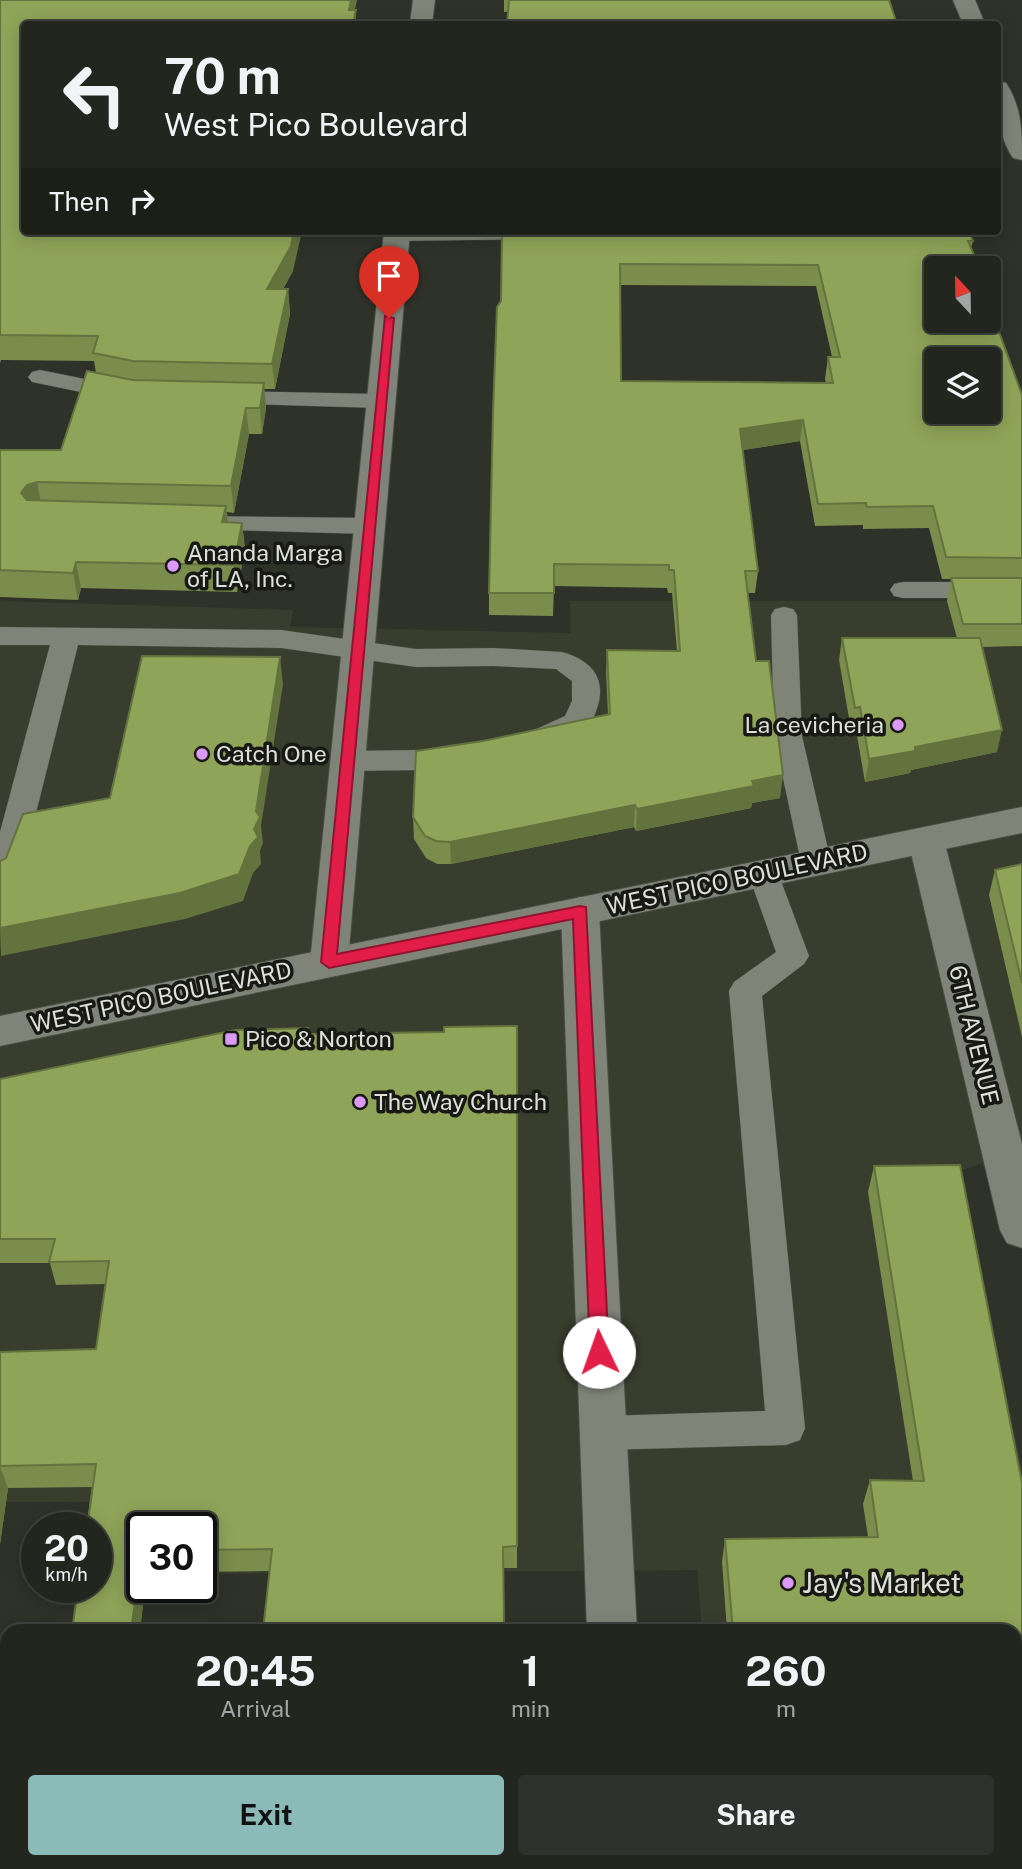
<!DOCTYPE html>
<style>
:root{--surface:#23261f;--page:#2f322c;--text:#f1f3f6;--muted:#a3a5a4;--line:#40433d;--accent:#8bbbb9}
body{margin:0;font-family:"Public Sans",sans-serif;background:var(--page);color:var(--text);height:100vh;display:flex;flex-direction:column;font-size:26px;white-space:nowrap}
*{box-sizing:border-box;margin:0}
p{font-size:23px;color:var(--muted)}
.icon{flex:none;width:38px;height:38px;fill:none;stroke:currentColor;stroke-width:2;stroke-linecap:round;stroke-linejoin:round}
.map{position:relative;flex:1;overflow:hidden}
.drawer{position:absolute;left:0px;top:1624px;width:1022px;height:245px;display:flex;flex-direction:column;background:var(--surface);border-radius:21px 21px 0 0;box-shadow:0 4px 18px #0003,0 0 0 2px var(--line)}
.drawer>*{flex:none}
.top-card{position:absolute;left:21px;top:21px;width:980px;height:214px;border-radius:7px;box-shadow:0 4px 18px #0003,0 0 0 2px var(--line);background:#23261f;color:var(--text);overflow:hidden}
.needle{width:46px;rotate:338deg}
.fabs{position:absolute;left:924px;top:256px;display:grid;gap:14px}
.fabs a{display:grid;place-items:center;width:77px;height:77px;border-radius:7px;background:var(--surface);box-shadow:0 4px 18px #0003,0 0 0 2px var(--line);font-size:35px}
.speed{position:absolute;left:21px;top:1512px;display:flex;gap:14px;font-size:35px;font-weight:700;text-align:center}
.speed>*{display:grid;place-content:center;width:91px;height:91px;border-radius:50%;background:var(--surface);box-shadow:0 4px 18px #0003,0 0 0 2px var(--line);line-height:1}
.speed small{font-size:18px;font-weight:400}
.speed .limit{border:4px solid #111;border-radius:10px;background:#fff;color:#111}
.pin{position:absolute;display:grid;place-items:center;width:60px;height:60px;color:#fff;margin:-72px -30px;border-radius:50% 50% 50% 0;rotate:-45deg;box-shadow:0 0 7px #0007}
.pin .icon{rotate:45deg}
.me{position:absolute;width:77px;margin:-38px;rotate:357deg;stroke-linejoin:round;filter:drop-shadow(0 0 5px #0008)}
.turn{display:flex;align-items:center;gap:24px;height:147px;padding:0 28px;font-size:32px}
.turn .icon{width:91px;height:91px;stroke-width:2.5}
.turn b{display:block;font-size:49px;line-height:60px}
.then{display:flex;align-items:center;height:66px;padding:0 28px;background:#0003;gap:14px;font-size:26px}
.eta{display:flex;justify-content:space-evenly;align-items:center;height:119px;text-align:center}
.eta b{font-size:42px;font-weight:700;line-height:49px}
.cta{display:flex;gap:14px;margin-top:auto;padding:14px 28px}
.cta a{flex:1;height:80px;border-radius:7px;background:var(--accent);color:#111;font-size:28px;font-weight:700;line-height:80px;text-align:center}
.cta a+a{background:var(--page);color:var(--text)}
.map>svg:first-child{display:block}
.built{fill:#383d2d}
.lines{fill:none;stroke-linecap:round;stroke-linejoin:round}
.service-casing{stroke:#4a4d45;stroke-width:1}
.minor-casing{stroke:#4a4d45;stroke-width:2}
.tertiary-casing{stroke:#4a4d45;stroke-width:2}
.secondary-casing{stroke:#4a4d45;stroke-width:2}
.service{fill:#808478;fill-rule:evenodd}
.minor{fill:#808478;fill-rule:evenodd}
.tertiary{fill:#808478;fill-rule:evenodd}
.secondary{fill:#808478;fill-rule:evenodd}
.wall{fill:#7a8d4c;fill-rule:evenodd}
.shaded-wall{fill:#63733e}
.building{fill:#8ea458;stroke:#63733e;stroke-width:2;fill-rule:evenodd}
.route{fill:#e11d48;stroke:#92132f;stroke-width:2}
.poi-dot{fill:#da9af6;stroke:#181915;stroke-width:2.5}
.labels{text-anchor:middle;stroke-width:7;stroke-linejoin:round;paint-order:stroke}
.poi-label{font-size:23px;fill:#dddfd9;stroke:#181915;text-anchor:start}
.street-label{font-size:23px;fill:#dddfd9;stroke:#181915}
.near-poi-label{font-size:28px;fill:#dddfd9;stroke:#181915;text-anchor:start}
</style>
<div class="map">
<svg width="1022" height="1869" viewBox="0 0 1022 1869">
<rect width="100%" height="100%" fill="#2f3229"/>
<path class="built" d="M 0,601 L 293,610 L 290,627 L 570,633 L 570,601 L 1022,601 L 1022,1150 L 962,1170 L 1022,1470 L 1022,1869 L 721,1869 L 721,1862 L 1015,1862 L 1015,1631 L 702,1631 L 697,1570 L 201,1574 L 201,1528 L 148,1502 L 0,1502 Z"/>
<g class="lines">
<g class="service-casing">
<g id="service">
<path d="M 389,231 L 555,231 L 557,233 L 554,238 L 546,239 L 397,241 L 389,240 L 386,235 Z"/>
<path d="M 40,370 L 125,387 L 133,389 L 137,394 L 133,399 L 125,401 L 32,382 L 28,377 L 32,372 Z"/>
<path d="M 222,391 L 380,394 L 388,396 L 392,401 L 388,406 L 380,408 L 214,403 L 210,398 L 214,393 Z"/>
<path d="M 201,516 L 368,518 L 377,521 L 381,526 L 377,531 L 368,534 L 192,529 L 188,524 L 192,519 Z"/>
<path d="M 903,582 L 1022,582 L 1022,598 L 903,598 L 894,596 L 890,590 L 894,584 Z"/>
<path d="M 784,607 L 793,609 L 797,615 L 802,736 L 831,862 L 827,870 L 816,873 L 805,870 L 801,862 L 774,736 L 771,615 L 775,609 Z"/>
<path d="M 0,627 L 281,630 L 416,649 L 493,648 L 562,652 C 605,664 609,694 587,729 L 550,746 L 540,749 L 530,746 L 526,739 L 530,732 L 565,716 L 572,701 L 572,681 L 556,669 L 493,666 L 416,667 L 281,648 L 78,645 L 35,817 L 15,876 L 11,884 L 0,887 L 0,832 L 50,645 L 0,645 Z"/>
<path d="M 458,744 L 468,747 L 472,754 L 468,761 L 422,770 L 348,771 L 338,768 L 334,761 L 338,754 L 348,751 L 422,750 Z"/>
<path d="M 763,862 L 774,865 L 778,873 L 809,956 L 804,964 L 762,996 L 805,1428 L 800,1440 L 786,1445 L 603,1450 L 589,1445 L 584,1433 L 589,1421 L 603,1416 L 765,1411 L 729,991 L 734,982 L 776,952 L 748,873 L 752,865 Z"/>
</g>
</g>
<g class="minor-casing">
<g id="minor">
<path d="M 953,0 L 975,0 L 985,24 L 963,24 Z"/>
<path d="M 998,81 L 1006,83 C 1022,107 1022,133 1022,160 L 1013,158 C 998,136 996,106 998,81 Z"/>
<path d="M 926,827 L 939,831 L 944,840 L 1022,1144 L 1022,1248 L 1007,1243 L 1000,1230 L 908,840 L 913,831 Z"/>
<path d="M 580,897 L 593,901 L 599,911 L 637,1631 L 587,1631 L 561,911 L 567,901 Z"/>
<path d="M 595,1862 L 649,1862 L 650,1869 L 594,1869 Z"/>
</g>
</g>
<g class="tertiary-casing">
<g id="tertiary">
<path d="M 413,0 L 435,0 L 432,24 L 410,24 Z"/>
<path d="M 384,231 L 410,231 L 348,962 L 343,972 L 329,976 L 315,972 L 310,962 Z"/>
</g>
</g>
<g class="secondary-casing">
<path id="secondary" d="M 1022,807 L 1022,833 L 0,1046 L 0,1016 Z"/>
</g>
<use href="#service" class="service"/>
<use href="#minor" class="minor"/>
<use href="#tertiary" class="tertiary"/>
<use href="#secondary" class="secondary"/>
</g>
<g class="wall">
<path d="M 0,0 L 24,24 L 293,271 L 283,289 L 288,289 L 290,314 L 275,389 L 264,389 L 266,408 L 262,434 L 249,434 L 234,513 L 227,512 L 228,523 L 242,523 L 245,549 L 237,592 L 81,588 L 78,600 L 0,597 L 0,450 L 61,450 L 96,373 L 94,361 L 1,360 L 0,363 Z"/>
<path d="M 504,0 L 889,0 L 504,12 Z"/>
<path d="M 502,231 L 973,241 L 971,248 L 989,320 L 989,290 L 992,297 L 990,307 L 1022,395 L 1022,646 L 982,647 L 997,752 L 911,770 L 910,773 L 865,782 L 856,730 L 851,730 L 839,660 L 842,638 L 957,638 L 947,601 L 951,579 L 942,579 L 929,528 L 863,529 L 863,525 L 815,526 L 800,441 L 743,450 L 758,571 L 755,593 L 748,593 L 756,661 L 780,798 L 752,803 L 751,808 L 636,831 L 634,827 L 451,864 L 437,864 L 426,858 L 414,839 L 413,817 L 483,741 L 608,715 L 606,672 L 607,650 L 677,651 L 672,593 L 668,593 L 667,588 L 554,586 L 553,616 L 489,615 L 489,593 L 501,301 ZM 620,285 L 816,286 L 832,357 L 828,357 L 825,379 L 826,383 L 621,381 Z"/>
<path d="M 1022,864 L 1022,1037 L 989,895 L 995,870 Z"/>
<path d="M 517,1026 L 517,1568 L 503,1568 L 504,1631 L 263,1631 L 270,1571 L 201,1572 L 201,1528 L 142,1528 L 142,1587 L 145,1587 L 140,1631 L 72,1631 L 92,1487 L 8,1488 L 0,1544 L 0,1352 L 96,1349 L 106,1284 L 56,1285 L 50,1263 L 0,1263 L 0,1079 L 308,1028 L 308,1034 L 444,1032 Z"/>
<path d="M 960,1165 L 1022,1483 L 1022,1869 L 747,1869 L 747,1862 L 1015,1862 L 1015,1631 L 727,1631 L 722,1562 L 725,1539 L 868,1537 L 863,1504 L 870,1480 L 913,1481 L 868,1192 L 874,1166 Z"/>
</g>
<g class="shaded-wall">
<path d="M 351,0 L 357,0 L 352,24 L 349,10 Z"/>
<path d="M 356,10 L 356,24 L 353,24 Z"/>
<path d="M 294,231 L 302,231 L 293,271 L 269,314 L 267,289 Z"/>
<path d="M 288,289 L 290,314 L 275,389 L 272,364 Z"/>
<path d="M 264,383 L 266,408 L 262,434 L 260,408 Z"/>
<path d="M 246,408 L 249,434 L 234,513 L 231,486 Z"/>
<path d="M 803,420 L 800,441 L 738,451 L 740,429 Z"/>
<path d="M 37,482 L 42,508 L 26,519 L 21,493 L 27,485 Z"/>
<path d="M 226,506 L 229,532 L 222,522 Z"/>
<path d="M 242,523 L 245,549 L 237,592 L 234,565 Z"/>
<path d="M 76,562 L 81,588 L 78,600 L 73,573 Z"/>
<path d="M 280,657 L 283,684 L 261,826 L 263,843 L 260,851 L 261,864 L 253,873 L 243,901 L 185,919 L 1,956 L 0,928 L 254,829 L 256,811 Z"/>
<path d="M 1002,730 L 997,752 L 911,770 L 910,773 L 865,782 L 869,759 L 915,747 Z"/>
<path d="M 783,775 L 780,798 L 752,803 L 751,808 L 636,831 L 637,809 Z"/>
<path d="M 635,805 L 634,827 L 451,864 L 450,842 Z"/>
<path d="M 0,1466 L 8,1488 L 0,1544 Z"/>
<path d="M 141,1551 L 142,1587 L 145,1587 L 140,1631 L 131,1631 Z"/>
</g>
<g class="building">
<path d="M 0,0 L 351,0 L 349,10 L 356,10 L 353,24 L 24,24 L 24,231 L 294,231 L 291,246 L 267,289 L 288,289 L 272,364 L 133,361 L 93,353 L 98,336 L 0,335 Z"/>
<path d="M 509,0 L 889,0 L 897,24 L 507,24 Z"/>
<path d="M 502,231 L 969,231 L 973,241 L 968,241 L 980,268 L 936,268 L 936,320 L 989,320 L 989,304 L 1022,395 L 1022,558 L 946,557 L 933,506 L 867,507 L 866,503 L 818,504 L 803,420 L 740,429 L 758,571 L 745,571 L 756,661 L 769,661 L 783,775 L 752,781 L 754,786 L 637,809 L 635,805 L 450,842 L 436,841 L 425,836 L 413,817 L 416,751 L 483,741 L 610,714 L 607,650 L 680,651 L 674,570 L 669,570 L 669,565 L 554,564 L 554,593 L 489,593 L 493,411 L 497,307 L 501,301 ZM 620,264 L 818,265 L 840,357 L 828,357 L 833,383 L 621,381 ZM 936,359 L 989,359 L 989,411 L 936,411 Z"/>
<path d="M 87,371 L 133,380 L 264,383 L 260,408 L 246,408 L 231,486 L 37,482 L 27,485 L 21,493 L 27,500 L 226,506 L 222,522 L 242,523 L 234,565 L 76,562 L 73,573 L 0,570 L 0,450 L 61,450 Z"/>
<path d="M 951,578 L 1022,578 L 1022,624 L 963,624 Z"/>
<path d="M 842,638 L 980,638 L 1002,730 L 915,747 L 915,751 L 869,759 L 860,707 L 855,708 Z"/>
<path d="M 142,656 L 280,657 L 256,811 L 260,817 L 254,829 L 258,837 L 250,846 L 239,874 L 180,893 L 0,928 L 0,861 L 6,858 L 23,814 L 110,798 Z"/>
<path d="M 1022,864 L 1022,983 L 995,870 Z"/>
<path d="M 517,1026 L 517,1546 L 503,1547 L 504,1624 L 478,1624 L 478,1631 L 263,1631 L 272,1549 L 201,1550 L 201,1528 L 142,1528 L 142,1551 L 131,1631 L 72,1631 L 78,1587 L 96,1587 L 96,1528 L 87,1528 L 96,1464 L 0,1466 L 0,1352 L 96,1349 L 109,1261 L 49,1262 L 55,1239 L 0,1239 L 0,1079 L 235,1030 L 308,1028 L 307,1034 L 444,1032 L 444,1027 Z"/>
<path d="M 960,1165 L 1022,1483 L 1022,1869 L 754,1869 L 753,1862 L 1015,1862 L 1015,1631 L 733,1631 L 725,1539 L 878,1537 L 870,1480 L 924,1481 L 874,1166 Z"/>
<rect x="277" y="1862" width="199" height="7"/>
</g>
<path class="route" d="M 385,316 L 394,318 L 337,954 L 580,906 L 586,907 L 609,1352 L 606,1358 L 599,1360 L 593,1358 L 590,1352 L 573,919 L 329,968 L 321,962 Z"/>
<g class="poi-dot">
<circle cx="173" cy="566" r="7"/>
<circle cx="898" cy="725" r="7"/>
<circle cx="202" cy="754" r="7"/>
<rect x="224" y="1032" width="14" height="14" rx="3.5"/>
<circle cx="360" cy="1102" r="7"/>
<circle cx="788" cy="1583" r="7"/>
</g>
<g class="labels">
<g class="poi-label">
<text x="187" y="561">Ananda Marga<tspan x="187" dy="26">of LA, Inc.</tspan></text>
<text x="884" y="733" text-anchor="end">La cevicheria</text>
<text x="216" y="762">Catch One</text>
<text x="245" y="1047">Pico &amp; Norton</text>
<text x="374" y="1110">The Way Church</text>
</g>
<g class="street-label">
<text transform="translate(737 879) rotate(-12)" y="8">WEST PICO BOULEVARD</text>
<text transform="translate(161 997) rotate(-12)" y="8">WEST PICO BOULEVARD</text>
<text transform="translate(974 1035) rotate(76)" y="8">6TH AVENUE</text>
</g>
<g class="near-poi-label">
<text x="802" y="1593">Jay's Market</text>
</g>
</g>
</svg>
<div class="fabs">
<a><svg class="needle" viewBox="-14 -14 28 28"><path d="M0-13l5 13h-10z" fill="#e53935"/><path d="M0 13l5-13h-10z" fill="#a3a5a4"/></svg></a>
<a><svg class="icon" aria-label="layers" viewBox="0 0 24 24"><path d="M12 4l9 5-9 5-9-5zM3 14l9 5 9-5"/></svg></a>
</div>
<div class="speed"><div>20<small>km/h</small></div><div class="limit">30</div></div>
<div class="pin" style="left:389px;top:318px;background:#d93025"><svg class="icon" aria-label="arrive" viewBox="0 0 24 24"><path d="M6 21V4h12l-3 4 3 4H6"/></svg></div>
<svg class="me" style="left:599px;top:1352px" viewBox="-20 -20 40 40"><circle r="19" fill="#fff"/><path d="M0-13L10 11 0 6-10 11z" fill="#e11d48"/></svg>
<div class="top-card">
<div class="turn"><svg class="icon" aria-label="left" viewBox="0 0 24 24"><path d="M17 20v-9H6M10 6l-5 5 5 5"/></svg><div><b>70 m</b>West Pico Boulevard</div></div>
<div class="then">Then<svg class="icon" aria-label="right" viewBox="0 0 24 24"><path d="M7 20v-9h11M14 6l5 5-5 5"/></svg></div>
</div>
<section class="drawer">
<div class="eta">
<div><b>20:45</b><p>Arrival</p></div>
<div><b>1</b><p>min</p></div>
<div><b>260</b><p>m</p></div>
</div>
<div class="cta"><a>Exit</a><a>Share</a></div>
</section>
</div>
